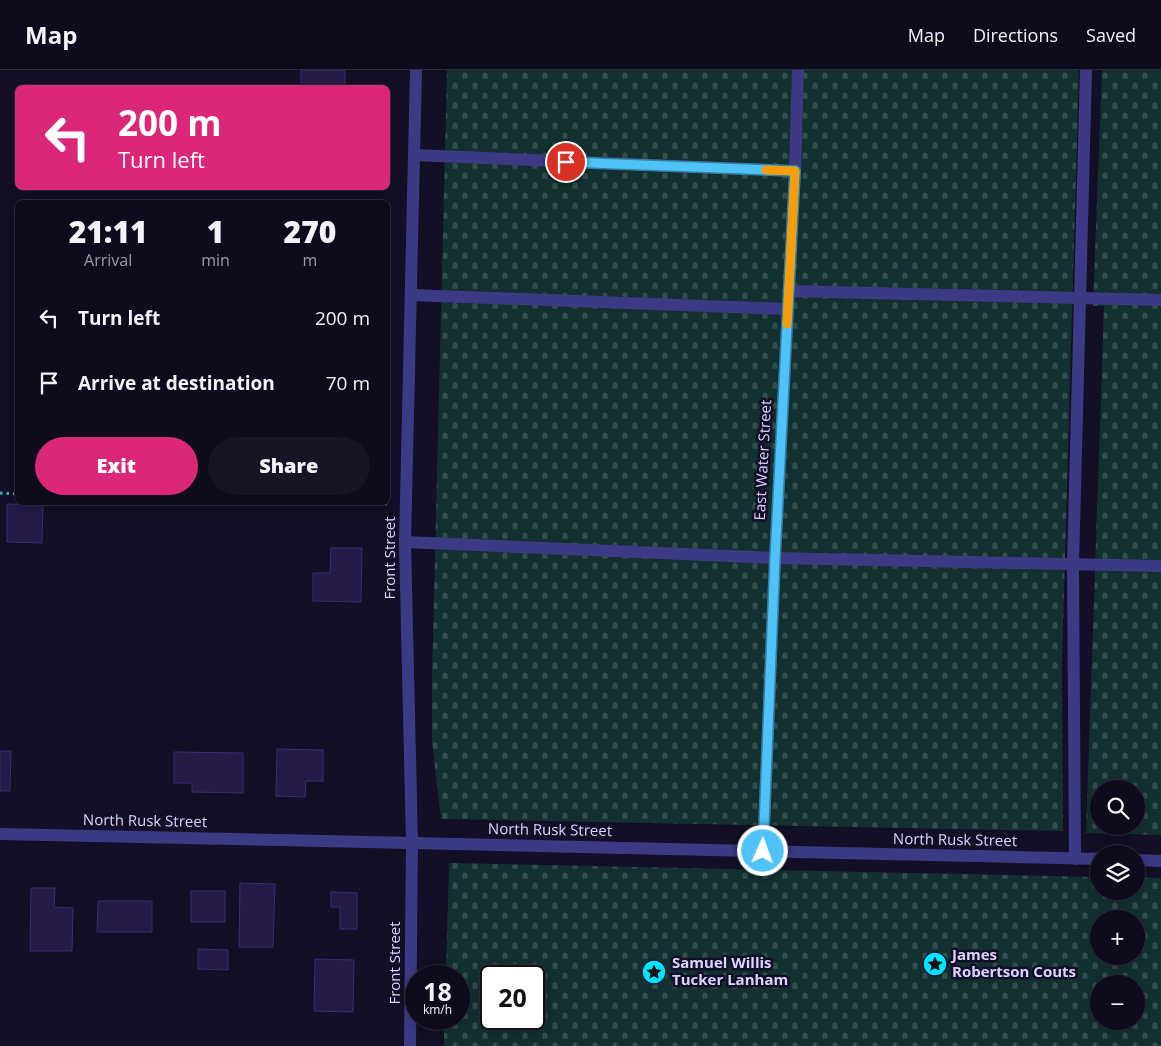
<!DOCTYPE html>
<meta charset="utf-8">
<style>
:root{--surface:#0e0b1c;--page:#171425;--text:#f1f3f6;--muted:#9b9ba3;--line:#2e2b3b;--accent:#db2777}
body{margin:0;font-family:"Open Sans",sans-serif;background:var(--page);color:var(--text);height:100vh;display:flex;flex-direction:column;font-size:19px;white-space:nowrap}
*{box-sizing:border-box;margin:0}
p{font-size:16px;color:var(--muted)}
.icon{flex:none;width:28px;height:28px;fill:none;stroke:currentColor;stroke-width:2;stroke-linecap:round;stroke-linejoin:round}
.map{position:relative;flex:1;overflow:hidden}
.panel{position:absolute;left:15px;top:130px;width:375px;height:305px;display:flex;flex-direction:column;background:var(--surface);border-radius:8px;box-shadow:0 2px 12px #0003,0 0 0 1px var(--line)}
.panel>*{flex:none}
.guide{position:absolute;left:15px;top:15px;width:375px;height:105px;border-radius:8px;box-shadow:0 2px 12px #0003,0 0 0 1px var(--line);background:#db2777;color:#fff;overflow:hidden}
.fabs{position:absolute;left:1090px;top:710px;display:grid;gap:10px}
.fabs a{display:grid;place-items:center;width:55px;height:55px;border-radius:50%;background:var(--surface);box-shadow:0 2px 12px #0003,0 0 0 1px var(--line);font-size:25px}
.speed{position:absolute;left:405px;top:895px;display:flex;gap:10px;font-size:25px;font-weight:700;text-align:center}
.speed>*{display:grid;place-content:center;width:65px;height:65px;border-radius:50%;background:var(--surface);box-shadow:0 2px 12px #0003,0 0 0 1px var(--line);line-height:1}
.speed small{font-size:12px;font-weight:400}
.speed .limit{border:2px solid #111;border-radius:8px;background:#fff;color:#111}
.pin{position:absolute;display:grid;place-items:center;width:42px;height:42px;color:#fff;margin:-21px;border:2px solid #fff;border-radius:50%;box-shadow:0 1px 5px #0007}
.me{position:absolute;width:55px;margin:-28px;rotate:2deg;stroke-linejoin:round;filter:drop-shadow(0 0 4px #0008)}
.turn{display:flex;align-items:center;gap:18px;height:105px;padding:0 20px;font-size:22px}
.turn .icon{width:65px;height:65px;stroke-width:2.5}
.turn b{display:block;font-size:35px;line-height:42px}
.eta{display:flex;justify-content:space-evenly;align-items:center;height:85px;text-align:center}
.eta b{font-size:30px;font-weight:800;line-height:35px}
.action{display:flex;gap:10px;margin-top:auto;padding:10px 20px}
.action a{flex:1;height:58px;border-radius:30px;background:var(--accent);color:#fff;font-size:20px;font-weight:800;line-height:58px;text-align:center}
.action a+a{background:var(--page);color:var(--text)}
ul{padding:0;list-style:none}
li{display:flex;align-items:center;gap:15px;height:65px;padding:0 20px}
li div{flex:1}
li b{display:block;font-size:19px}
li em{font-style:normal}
header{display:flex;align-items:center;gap:30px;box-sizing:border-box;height:70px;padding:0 25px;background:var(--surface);border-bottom:1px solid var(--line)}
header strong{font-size:24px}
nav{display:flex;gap:28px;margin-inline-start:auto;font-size:18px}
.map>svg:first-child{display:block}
.cemetery{fill:url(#cemetery-stones);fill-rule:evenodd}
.building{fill:#241b47;stroke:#3b2d73}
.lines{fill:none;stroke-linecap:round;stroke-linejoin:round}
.path{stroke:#2fb8b0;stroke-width:3;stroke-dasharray:2.5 4;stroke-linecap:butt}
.service{stroke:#3d3a85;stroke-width:12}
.tertiary{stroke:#3d3a85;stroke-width:12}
.route-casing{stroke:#337fa1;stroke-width:12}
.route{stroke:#4fc3f7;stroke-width:9}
.slow{stroke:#f59e0b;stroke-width:9}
.labels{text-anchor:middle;stroke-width:5;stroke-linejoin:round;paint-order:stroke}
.street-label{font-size:15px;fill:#d9d4ff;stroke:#130f26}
.poi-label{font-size:15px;font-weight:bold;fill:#d9d4ff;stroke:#130f26;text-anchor:start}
</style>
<header>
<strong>Map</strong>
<nav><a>Map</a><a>Directions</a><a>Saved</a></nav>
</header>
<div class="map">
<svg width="1161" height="976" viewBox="0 0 1161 976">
<defs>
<pattern id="cemetery-stones" width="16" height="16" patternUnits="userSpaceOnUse" patternTransform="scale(1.25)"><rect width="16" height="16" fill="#12302f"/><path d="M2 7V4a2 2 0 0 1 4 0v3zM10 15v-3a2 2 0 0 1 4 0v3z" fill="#344d4e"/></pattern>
</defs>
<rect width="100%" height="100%" fill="#130f26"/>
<g class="cemetery">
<path d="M 447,0 L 1079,0 L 1062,591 L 1063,761 L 441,749 L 432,671 L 432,608 Z"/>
<path d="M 1102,0 L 1161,0 L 1161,765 L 1086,763 L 1104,236 L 1093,236 ZM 1099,719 L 1136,719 L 1136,756 L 1099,756 Z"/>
<path d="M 449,793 L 1099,807 L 1099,821 L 1136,821 L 1136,807 L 1161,808 L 1161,976 L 444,976 L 444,949 L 459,949 L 459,906 L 446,906 ZM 1099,849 L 1136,849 L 1136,886 L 1099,886 ZM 491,906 L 534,906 L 534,949 L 491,949 ZM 1099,914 L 1136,914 L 1136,951 L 1099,951 Z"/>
</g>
<g class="building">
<rect x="301" y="0" width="44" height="18"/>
<path d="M 7,434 L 43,435 L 42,473 L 7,472 Z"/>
<path d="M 331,478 L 362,478 L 361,532 L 313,531 L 313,503 L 330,503 Z"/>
<path d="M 277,679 L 323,680 L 323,711 L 306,711 L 305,727 L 276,726 Z"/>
<path d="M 0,681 L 11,681 L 10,721 L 0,721 Z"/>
<path d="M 174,682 L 243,683 L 243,723 L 192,722 L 192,713 L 174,713 Z"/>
<path d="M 240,813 L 275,814 L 273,877 L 239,877 Z"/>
<path d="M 31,818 L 55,818 L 54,837 L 73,838 L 72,881 L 30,881 Z"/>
<rect x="191" y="821" width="34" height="31"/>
<path d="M 331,822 L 357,823 L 357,859 L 340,859 L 340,837 L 331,837 Z"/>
<path d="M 98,831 L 152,831 L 152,862 L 97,862 Z"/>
<path d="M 198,879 L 228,880 L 228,900 L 198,899 Z"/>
<path d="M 315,889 L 354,890 L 353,942 L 314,941 Z"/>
</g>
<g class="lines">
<g class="path">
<path d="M 0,423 L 18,424"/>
<path d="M 339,432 L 388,434"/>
</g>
<g class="service">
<path d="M 414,85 L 795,101"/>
<path d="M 788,221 L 1161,230"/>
<path d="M 412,225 L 787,239"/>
<path d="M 405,472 L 775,488 L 1161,496"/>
<path d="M 412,773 L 1099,789"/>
<path d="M 763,781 L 775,488 L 795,101 L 798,0"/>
<path d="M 1075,789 L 1073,495 L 1086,0"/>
<path d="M 1136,790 L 1161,791"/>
</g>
<g class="tertiary">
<path d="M 0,764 L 412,773"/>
<path d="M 410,976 L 412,773 L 405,472 L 416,0"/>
</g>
</g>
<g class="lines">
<g class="route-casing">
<path id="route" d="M 566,92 L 795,101 L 775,488 L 763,781"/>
</g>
<use href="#route" class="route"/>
<path class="slow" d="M 766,100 L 795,101 L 787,254"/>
</g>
<defs>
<g id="sight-disc" transform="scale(1.25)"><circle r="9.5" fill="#00e5ff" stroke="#130f26"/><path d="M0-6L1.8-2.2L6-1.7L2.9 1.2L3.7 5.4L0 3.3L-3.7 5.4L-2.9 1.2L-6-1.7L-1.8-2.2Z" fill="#111"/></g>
</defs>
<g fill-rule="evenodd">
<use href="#sight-disc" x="935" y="894"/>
<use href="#sight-disc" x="654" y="902"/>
</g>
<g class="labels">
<g class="street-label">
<text transform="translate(763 390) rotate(-87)" y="5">East Water Street</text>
<text transform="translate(390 488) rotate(-90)" y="5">Front Street</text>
<text transform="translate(145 751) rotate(1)" y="5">North Rusk Street</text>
<text transform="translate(550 760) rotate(1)" y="5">North Rusk Street</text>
<text transform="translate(955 770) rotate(1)" y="5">North Rusk Street</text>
<text transform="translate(395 893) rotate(-90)" y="5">Front Street</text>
</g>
<g class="poi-label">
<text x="952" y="890">James<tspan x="952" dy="17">Robertson Couts</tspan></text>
<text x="672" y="898">Samuel Willis<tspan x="672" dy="17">Tucker Lanham</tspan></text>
</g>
</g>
</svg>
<div class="fabs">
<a><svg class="icon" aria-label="search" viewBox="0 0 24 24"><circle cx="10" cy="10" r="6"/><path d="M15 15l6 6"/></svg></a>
<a><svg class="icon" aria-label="layers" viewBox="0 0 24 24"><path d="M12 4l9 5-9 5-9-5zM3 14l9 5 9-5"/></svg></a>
<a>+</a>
<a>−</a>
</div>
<div class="speed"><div>18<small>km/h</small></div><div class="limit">20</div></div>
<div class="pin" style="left:566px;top:92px;background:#d93025"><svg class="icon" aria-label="arrive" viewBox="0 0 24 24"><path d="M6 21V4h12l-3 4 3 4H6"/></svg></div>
<svg class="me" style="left:763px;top:781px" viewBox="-20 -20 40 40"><circle r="17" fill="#4fc3f7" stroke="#fff" stroke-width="3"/><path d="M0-11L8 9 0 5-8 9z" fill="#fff"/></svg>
<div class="guide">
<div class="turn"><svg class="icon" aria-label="left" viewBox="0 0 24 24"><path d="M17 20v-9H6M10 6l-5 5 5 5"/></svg><div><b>200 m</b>Turn left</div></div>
</div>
<section class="panel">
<div class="eta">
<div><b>21:11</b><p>Arrival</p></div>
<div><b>1</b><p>min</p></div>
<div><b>270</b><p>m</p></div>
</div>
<ul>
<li><svg class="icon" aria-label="left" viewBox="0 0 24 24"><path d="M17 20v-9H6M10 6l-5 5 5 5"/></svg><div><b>Turn left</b></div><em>200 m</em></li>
<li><svg class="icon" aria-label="arrive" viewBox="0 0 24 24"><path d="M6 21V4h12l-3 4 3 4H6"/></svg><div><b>Arrive at destination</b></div><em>70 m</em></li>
</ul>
<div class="action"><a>Exit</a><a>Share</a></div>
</section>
</div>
